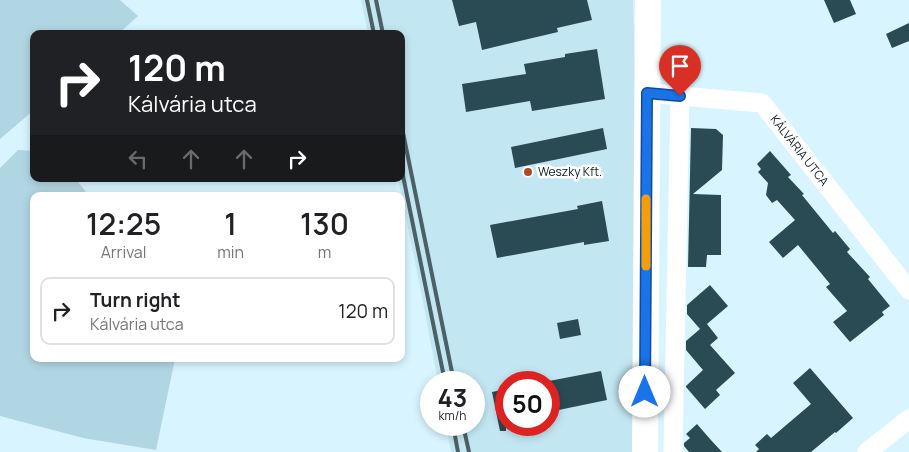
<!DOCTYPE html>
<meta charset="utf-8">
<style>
:root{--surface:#fff;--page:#f6f6f6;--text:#202124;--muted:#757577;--line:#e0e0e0}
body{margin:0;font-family:Manrope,sans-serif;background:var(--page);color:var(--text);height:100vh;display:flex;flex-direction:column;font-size:19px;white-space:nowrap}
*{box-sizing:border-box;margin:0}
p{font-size:16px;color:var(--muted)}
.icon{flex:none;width:28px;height:28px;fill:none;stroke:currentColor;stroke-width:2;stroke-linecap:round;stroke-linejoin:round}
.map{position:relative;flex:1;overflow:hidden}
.side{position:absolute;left:30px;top:192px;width:375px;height:170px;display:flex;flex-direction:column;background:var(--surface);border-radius:10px;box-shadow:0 2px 8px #0003}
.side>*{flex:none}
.banner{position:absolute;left:30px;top:30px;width:375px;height:152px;border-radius:10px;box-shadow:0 2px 8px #0003;background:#202124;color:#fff;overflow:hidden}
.speed{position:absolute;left:420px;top:371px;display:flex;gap:10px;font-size:25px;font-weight:700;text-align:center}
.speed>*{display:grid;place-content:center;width:65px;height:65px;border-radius:50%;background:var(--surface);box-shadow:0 2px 8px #0003;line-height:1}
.speed small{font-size:12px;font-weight:400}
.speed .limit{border:8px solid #d22;background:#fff;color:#111}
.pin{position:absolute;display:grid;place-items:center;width:42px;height:42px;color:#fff;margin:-51px -21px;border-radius:50% 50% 50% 0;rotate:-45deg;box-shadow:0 0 5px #0007}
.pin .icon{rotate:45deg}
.me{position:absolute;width:55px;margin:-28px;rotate:0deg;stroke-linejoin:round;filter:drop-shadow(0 0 4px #0008)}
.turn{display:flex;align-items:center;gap:18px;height:105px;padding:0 15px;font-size:22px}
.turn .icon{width:65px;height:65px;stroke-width:2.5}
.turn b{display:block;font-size:35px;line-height:42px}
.lanes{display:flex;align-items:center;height:48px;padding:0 15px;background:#0003;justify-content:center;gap:25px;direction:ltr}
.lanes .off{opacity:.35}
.eta{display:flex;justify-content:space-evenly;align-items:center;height:85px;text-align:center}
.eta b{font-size:30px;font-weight:600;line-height:35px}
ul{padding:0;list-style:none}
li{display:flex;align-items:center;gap:15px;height:68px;margin:0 10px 8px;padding:0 5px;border:2px solid var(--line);border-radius:10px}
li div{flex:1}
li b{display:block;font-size:19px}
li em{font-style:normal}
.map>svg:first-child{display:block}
.built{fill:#c3e7f2;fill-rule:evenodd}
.green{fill:#b1d6e3}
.building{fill:#2a4a54}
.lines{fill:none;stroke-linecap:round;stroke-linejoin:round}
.street{stroke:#fff;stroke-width:19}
.secondary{stroke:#fff;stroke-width:26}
.rail{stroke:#4e6067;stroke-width:4}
.route-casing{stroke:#114b97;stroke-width:12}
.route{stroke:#1a73e8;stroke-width:9}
.slow{stroke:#f59e0b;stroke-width:9}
.poi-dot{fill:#b14a24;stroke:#fdfdfd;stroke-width:2}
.labels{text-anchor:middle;stroke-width:5;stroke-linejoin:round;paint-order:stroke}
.street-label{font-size:12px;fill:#0f1c21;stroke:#fdfdfd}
.poi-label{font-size:12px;fill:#0f1c21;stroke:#fdfdfd;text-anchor:start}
</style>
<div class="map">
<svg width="909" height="452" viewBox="0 0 909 452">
<rect width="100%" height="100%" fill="#d8f5ff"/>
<path class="built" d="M 361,0 L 633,0 L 635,71 L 635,452 L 451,452 L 446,425 L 474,425 L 474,382 L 438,382 L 421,292 L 398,179 L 401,179 L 401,34 L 368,34 ZM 506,382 L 549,382 L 549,425 L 506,425 Z"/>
<g class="green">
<path d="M 0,0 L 120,0 L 138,16 L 118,34 L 34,34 L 34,110 L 0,139 Z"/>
<path d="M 18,150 L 34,151 L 34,179 L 76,179 L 89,196 L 34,196 L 34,359 L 175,359 L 156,450 L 83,438 L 0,416 L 0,168 Z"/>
</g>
<g class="building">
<path d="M 452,0 L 587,0 L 592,20 L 557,28 L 558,32 L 482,50 L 476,22 L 459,26 Z"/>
<path d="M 824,0 L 850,0 L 856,14 L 834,23 Z"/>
<path d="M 909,23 L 909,41 L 892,48 L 886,34 Z"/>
<path d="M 597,49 L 605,99 L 532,111 L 530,101 L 466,112 L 462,84 L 526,74 L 524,64 L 565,57 L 565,54 Z"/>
<path d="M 603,128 L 607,149 L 515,168 L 511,147 Z"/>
<path d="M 691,128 L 716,129 L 723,135 L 722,170 L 693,194 L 721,195 L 721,255 L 707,255 L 706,267 L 688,267 Z"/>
<path d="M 770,151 L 791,175 L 788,177 L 804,194 L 802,195 L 833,233 L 835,231 L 850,249 L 847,252 L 870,277 L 868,279 L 890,306 L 882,312 L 884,315 L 850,342 L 833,322 L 847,311 L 826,287 L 830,284 L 798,245 L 783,258 L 769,242 L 795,220 L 777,200 L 772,203 L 766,195 L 768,183 L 758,172 L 761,169 L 757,164 Z"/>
<path d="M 602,201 L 609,241 L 584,245 L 584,242 L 497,258 L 490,225 L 578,209 L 577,206 Z"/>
<path d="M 710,285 L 728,306 L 707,324 L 718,338 L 710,345 L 735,373 L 716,390 L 720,395 L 705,409 L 686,387 L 686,386 L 703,370 L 686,350 L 686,341 L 700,329 L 687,314 L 687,305 Z"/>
<path d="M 578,319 L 581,335 L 560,339 L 557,323 Z"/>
<path d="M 810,368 L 853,418 L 836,433 L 835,432 L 811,452 L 756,452 L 759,449 L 755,445 L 767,434 L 771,438 L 811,404 L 793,383 Z"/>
<path d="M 601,371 L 607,400 L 549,412 L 549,381 Z"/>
<path d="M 506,389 L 506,431 L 500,431 L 492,392 Z"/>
<path d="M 697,424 L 710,439 L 722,452 L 689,452 L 684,446 L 684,443 L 690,438 L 686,434 Z"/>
</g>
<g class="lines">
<g class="street">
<path id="s1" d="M 647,93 L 762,103 L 909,290"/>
<path d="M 673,452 L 680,96"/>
<path d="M 867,452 L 909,419"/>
</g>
<path class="secondary" d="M 645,452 L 648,0"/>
<g class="rail">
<path d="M 367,0 L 374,34"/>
<path d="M 376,0 L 383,34"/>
<path d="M 401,123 L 454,382"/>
<path d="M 401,166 L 445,382"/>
<path d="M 453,425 L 458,452"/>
<path d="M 463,425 L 469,452"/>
</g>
</g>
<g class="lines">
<g class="route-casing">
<path id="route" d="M 645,392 L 647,93 L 680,96"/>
</g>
<use href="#route" class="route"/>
<path class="slow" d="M 646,266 L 646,199"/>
</g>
<circle class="poi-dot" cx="528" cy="172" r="5"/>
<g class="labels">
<g class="street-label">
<text dy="4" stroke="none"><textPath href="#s1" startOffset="176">KÁLVÁRIA UTCA</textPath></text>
</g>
<g class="poi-label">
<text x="538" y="176">Weszky Kft.</text>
</g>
</g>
</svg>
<div class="speed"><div>43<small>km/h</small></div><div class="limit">50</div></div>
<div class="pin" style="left:680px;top:96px;background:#d93025"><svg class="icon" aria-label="arrive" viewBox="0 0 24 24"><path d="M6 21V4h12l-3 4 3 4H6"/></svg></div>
<svg class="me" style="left:645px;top:392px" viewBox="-20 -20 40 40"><circle r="19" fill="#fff"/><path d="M0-13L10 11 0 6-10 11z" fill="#1a73e8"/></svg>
<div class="banner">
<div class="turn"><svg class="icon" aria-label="right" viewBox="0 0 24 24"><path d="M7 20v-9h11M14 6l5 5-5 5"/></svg><div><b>120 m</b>Kálvária utca</div></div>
<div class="lanes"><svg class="icon off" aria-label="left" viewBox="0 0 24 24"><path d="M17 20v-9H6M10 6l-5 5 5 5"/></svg><svg class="icon off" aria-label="ahead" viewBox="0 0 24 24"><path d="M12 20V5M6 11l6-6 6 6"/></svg><svg class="icon off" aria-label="ahead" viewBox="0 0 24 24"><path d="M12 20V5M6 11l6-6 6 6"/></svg><svg class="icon" aria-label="right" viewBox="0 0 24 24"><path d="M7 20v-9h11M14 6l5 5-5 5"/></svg></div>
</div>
<section class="side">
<div class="eta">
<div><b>12:25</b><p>Arrival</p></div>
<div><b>1</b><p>min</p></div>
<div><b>130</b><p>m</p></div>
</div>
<ul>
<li><svg class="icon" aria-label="right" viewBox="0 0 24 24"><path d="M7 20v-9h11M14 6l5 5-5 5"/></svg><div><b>Turn right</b><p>Kálvária utca</p></div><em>120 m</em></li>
</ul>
</section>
</div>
